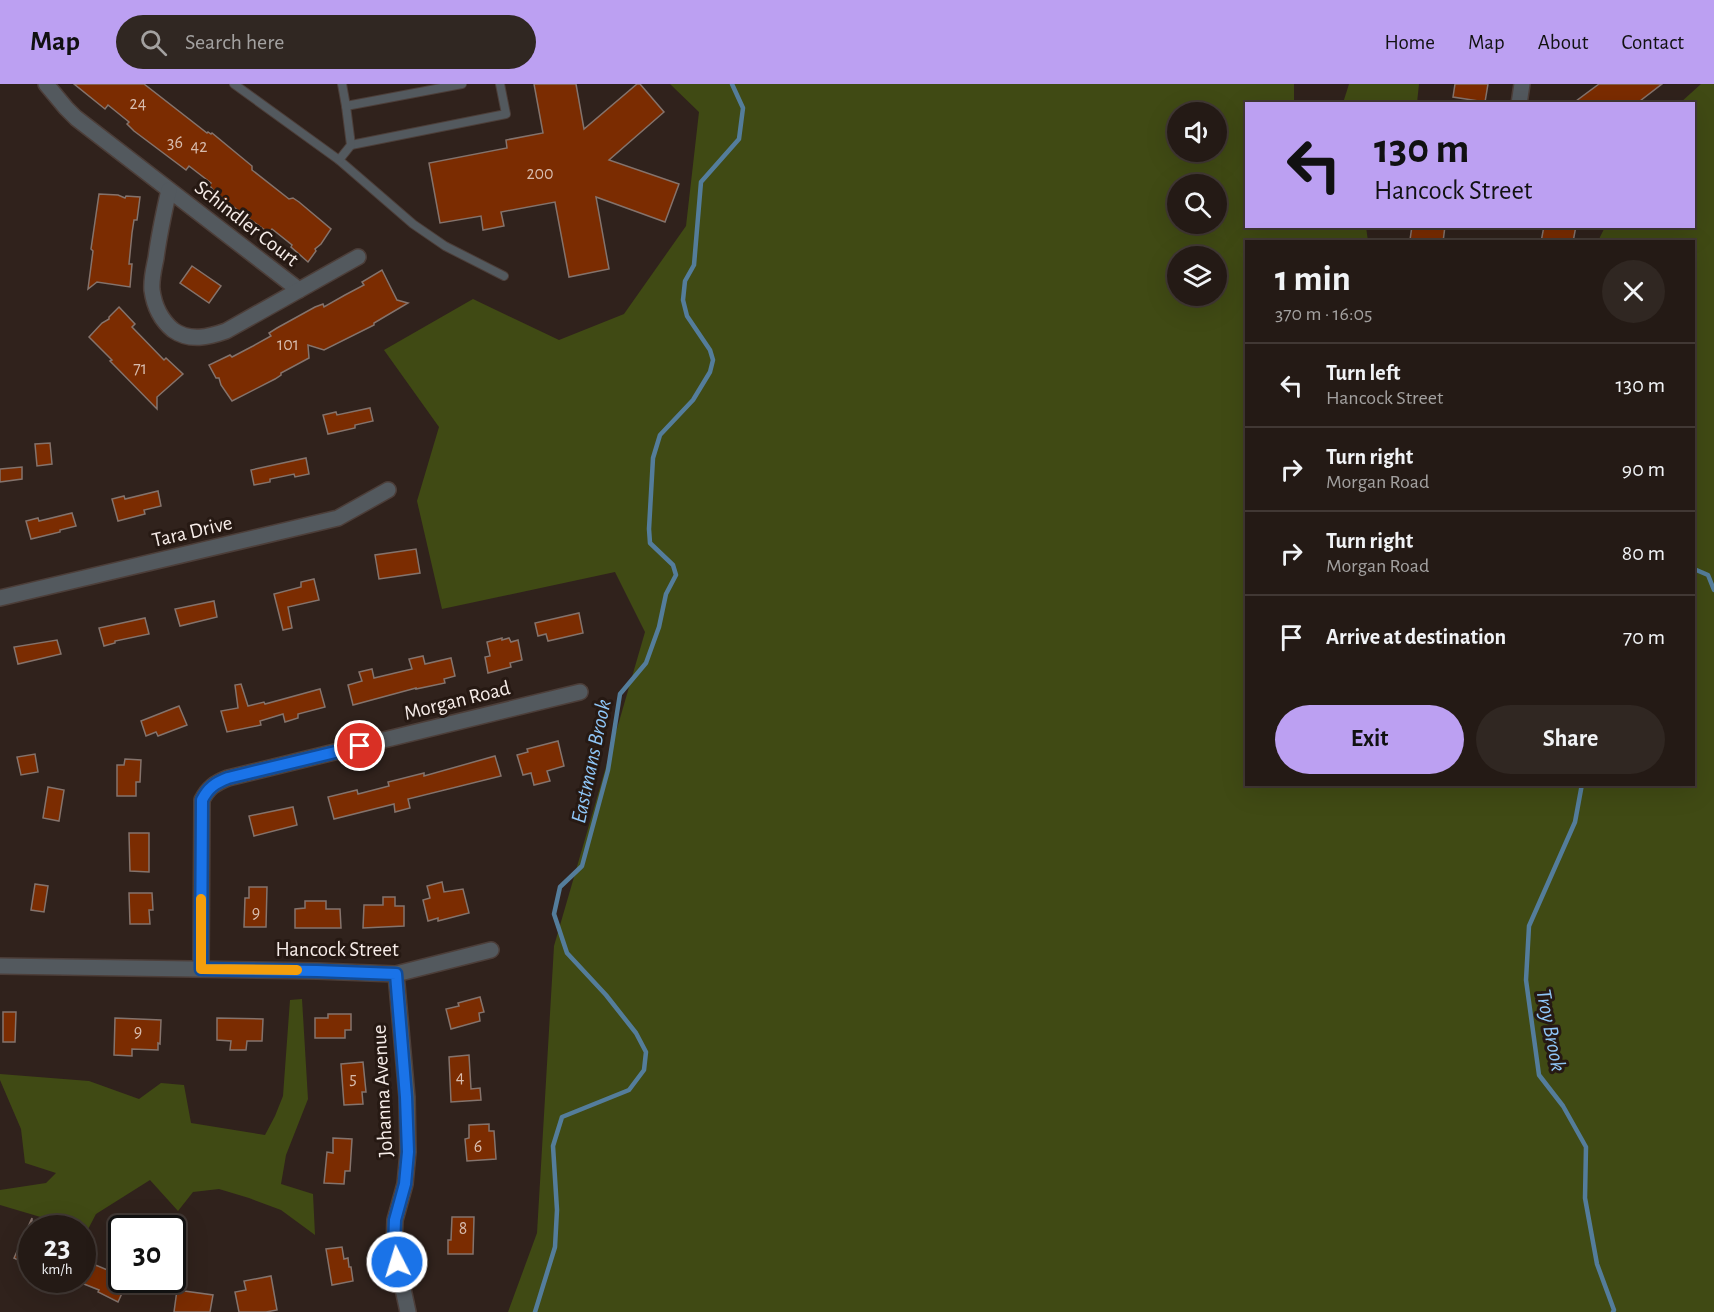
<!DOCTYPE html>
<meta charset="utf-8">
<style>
:root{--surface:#241a15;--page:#302722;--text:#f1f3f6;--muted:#a3a1a0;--line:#413834;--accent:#bca0f2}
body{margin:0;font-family:"Alegreya Sans",sans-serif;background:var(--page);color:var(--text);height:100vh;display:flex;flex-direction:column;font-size:22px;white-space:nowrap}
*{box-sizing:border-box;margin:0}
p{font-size:20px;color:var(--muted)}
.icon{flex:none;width:33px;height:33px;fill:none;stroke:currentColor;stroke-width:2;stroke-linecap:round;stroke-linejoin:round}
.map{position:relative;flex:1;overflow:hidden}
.side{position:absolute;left:1245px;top:156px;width:450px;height:546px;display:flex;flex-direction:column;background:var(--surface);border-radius:0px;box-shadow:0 6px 24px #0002,0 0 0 2px var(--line)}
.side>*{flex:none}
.banner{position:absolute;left:1245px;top:18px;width:450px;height:126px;border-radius:0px;box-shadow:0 6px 24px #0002,0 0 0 2px var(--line);background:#bca0f2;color:#111;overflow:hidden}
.buttons{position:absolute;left:1167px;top:18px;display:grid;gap:12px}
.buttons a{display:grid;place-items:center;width:60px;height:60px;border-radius:50%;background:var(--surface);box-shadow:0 6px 24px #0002,0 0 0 2px var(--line);font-size:30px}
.speed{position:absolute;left:18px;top:1131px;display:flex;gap:12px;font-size:30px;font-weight:700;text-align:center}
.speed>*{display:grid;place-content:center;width:78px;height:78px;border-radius:50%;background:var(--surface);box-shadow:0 6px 24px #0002,0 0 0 2px var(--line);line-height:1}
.speed small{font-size:15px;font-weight:400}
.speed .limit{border:3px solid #111;border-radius:9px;background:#fff;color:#111}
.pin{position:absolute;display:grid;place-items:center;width:51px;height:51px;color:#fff;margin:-26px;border:3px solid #fff;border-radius:50%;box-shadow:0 2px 6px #0007}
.me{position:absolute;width:66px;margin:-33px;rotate:355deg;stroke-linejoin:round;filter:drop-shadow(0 0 4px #0008)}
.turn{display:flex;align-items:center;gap:21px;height:126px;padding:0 30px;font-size:27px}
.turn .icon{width:78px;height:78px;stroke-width:2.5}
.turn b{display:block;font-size:42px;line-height:51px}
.round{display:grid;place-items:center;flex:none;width:63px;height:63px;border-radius:32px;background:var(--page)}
.summary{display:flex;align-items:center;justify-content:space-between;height:102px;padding:0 30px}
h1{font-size:36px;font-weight:600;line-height:45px}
.button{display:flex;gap:12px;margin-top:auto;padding:12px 30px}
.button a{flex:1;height:69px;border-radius:36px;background:var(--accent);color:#111;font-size:24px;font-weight:600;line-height:69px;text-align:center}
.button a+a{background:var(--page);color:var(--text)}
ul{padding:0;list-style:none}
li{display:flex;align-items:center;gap:18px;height:84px;padding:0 30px;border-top:2px solid var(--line)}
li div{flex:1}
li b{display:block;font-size:22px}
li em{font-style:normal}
header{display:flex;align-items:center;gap:36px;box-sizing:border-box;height:84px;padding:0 30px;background:var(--accent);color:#111}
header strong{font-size:28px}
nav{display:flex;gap:33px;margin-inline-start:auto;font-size:21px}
.search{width:420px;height:54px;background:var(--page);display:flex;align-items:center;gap:15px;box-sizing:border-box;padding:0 21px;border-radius:33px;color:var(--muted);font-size:22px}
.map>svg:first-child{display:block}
.green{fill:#404a14;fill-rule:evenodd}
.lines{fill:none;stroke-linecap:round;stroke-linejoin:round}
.stream{stroke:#547d9b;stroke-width:4.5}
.building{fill:#7b2c01;stroke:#84736c;stroke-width:1.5}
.service-casing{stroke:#4c3e39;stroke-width:10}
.minor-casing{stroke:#4c3e39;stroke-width:18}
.service{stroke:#53595e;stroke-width:8}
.minor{stroke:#53595e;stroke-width:15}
.route-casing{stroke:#114b97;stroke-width:15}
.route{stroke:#1a73e8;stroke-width:10}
.slow{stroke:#f59e0b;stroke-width:10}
.labels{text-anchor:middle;stroke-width:6;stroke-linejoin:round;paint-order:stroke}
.number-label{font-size:18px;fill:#d7bcae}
.street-label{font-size:21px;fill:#f6ece8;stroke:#261913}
.water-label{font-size:22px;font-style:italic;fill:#8fc6f7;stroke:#261913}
</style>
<header>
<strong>Map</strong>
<div class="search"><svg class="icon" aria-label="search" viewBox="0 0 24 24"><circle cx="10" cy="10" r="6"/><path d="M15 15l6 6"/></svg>Search here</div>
<nav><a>Home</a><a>Map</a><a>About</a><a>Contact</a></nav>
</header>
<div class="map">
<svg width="1714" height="1228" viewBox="0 0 1714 1228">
<rect width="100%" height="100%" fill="#30221c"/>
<g class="green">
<path d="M 670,0 L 1294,0 L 1294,19 L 1246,20 L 1246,142 L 1366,143 L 1368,157 L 1246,158 L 1246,700 L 1694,700 L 1694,158 L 1598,157 L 1605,143 L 1694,142 L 1694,20 L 1680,19 L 1701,0 L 1714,0 L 1714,1228 L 508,1228 L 537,1149 L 554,862 L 645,548 L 615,488 L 442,525 L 417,417 L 439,343 L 384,266 L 473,215 L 559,256 L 624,230 L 686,142 L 699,28 ZM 1178,28 L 1216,28 L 1216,68 L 1178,68 ZM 1178,100 L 1216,100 L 1216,140 L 1178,140 ZM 1178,172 L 1216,172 L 1216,212 L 1178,212 Z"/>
<path d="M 1349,0 L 1419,0 L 1417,19 L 1343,19 Z"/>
<path d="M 302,915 L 308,1015 L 286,1071 L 281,1100 L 313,1110 L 315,1151 L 281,1126 L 249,1114 L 219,1105 L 193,1108 L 178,1127 L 150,1096 L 96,1130 L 84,1153 L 82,1144 L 67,1144 L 54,1137 L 0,1121 L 0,1106 L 46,1099 L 56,1089 L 25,1079 L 21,1045 L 0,996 L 0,990 L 89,997 L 139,1015 L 161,999 L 184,1001 L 191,1039 L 265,1051 L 275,1032 L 283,1012 L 290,916 Z"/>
</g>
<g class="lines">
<g class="stream">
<path d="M 1694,485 L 1708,491 L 1714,506"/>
<path d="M 1582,700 L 1575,738 L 1529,842 L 1526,896 L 1539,991 L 1563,1022 L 1586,1063 L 1585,1114 L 1597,1180 L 1614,1226 L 1613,1228"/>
<path d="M 535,1228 L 555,1163 L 557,1126 L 553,1062 L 562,1033 L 629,1006 L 644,986 L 646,968 L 636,949 L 606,911 L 567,869 L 554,830 L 560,803 L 582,782 L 608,686 L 620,610 L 646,579 L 659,543 L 666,510 L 676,491 L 673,481 L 650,459 L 649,445 L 653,374 L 660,351 L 693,316 L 710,288 L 713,276 L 710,266 L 687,232 L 683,216 L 685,197 L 694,181 L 701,98 L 739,55 L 743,24 L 732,0"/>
</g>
</g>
<g class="building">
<path d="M 74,0 L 144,0 L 207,49 L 208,48 L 211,50 L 212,49 L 252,82 L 252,86 L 289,115 L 293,114 L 299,118 L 331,145 L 321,160 L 315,165 L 316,167 L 308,178 L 291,163 L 292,161 L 272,145 L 269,149 L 240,128 L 215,108 L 209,101 L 211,99 L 189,82 L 186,86 L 134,47 L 127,40 L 129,38 L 108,21 L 105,25 Z"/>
<path d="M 534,0 L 576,0 L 584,45 L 637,0 L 640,0 L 664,28 L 609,76 L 679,100 L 665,138 L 596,113 L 609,185 L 569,193 L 555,118 L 501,128 L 504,142 L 483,146 L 481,132 L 440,139 L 429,79 L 507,64 L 506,56 L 543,49 Z"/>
<path d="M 1455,0 L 1488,0 L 1485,18 L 1453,13 Z"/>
<path d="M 1599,0 L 1662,0 L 1636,20 L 1572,20 Z"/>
<path d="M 99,110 L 118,111 L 125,114 L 126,112 L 140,113 L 137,136 L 134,136 L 132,149 L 129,180 L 132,180 L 130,203 L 97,198 L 88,205 L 93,167 L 91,165 Z"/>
<path d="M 1412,142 L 1445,142 L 1443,158 L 1421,158 L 1410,156 Z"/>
<path d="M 1544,142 L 1576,142 L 1573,158 L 1541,158 Z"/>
<path d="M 192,182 L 221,202 L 209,219 L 180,199 Z"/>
<path d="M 382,186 L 397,216 L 408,219 L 374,239 L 374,241 L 324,266 L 308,261 L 309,274 L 281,289 L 281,291 L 275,295 L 232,317 L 221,301 L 219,294 L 216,294 L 209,281 L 230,271 L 232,273 L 253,262 L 271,252 L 269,249 L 277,244 L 315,223 L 323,220 L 324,223 L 345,211 L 364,201 L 362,198 Z"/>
<path d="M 119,223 L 135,240 L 132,243 L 164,276 L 166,274 L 183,290 L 157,313 L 157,325 L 110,277 L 112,276 L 89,253 L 102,239 L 109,235 L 109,233 Z"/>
<path d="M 370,324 L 373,337 L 355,341 L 355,344 L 328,350 L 323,331 L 336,328 L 337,331 Z"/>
<path d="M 50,359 L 52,380 L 37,382 L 35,360 Z"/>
<path d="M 306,374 L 309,390 L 295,393 L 294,390 L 270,395 L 270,398 L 254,401 L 251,386 Z"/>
<path d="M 22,383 L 22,395 L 0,398 L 0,385 Z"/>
<path d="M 158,407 L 161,422 L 144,426 L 145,430 L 118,437 L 112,415 L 124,412 L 125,415 Z"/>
<path d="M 72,429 L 76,442 L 60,446 L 60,448 L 31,455 L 26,437 L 38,434 L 39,437 Z"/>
<path d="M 416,465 L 420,489 L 379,495 L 375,471 Z"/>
<path d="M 314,495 L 319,516 L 288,523 L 292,544 L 283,546 L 274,510 L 301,503 L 301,498 Z"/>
<path d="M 214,517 L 217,533 L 180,542 L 175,525 Z"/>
<path d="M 579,529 L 583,549 L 548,557 L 546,550 L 538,552 L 535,539 Z"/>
<path d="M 145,534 L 149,550 L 115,557 L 115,559 L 104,562 L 99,544 Z"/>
<path d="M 502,554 L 502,556 L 509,554 L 511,558 L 518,556 L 522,576 L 510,579 L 511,583 L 488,589 L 485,573 L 490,572 L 487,558 Z"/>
<path d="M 57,556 L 61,570 L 18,580 L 14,563 Z"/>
<path d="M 423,572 L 425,580 L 451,574 L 455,592 L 444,595 L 445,599 L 416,605 L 416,604 L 353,621 L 348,601 L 362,597 L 359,588 L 372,585 L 374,594 L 412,585 L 409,575 Z"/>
<path d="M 241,600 L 248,622 L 264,618 L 265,620 L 320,605 L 325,623 L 298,630 L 298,634 L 285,638 L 283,630 L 260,637 L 261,641 L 227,648 L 221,627 L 238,624 L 235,601 Z"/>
<path d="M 179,622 L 187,641 L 158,652 L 156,648 L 146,652 L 141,637 Z"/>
<path d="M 558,657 L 564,682 L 547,687 L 550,697 L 534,701 L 531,689 L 523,691 L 517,671 L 528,668 L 527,665 Z"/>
<path d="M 35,670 L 38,688 L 21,691 L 17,673 Z"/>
<path d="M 495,672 L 501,692 L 408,715 L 410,724 L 395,728 L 394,720 L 334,735 L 328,713 L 357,706 L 358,710 L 389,702 L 388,698 L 424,689 L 424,692 Z"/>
<path d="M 125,675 L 141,676 L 140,698 L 136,698 L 136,712 L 117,712 L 117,681 L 124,681 Z"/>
<path d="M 48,703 L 64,706 L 59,737 L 43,734 Z"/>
<path d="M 293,723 L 297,741 L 254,752 L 249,732 Z"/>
<path d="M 129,749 L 149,749 L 149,788 L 130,787 Z"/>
<path d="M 442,798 L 444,808 L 463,805 L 469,829 L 438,837 L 438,834 L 428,837 L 423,816 L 430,814 L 427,802 Z"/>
<path d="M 35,800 L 48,802 L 44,828 L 31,826 Z"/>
<path d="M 249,803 L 267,803 L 266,843 L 244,843 L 245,814 L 249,814 Z"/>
<path d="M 129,809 L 152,809 L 153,826 L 149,826 L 150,840 L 130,840 Z"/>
<path d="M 383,813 L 395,813 L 395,822 L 404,822 L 404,842 L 363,844 L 364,821 L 383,821 Z"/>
<path d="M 305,817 L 326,817 L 326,825 L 340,825 L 341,844 L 295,844 L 295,825 L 305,824 Z"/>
<path d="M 480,913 L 484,928 L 479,929 L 480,937 L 451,945 L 446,925 L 459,922 L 458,919 Z"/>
<path d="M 3,928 L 16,928 L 15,958 L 3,958 Z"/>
<path d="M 328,930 L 351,930 L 351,946 L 345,946 L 345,954 L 315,954 L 315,934 L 328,934 Z"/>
<path d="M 115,934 L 161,936 L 160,960 L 158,959 L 158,966 L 132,965 L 132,972 L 114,971 Z"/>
<path d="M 217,934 L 263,935 L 262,957 L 247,957 L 246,966 L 230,966 L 231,957 L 217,956 Z"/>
<path d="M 469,971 L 471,1005 L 480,1004 L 481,1016 L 451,1018 L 449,973 Z"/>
<path d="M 363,978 L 366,1008 L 362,1008 L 363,1020 L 344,1021 L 341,980 Z"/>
<path d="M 489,1040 L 489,1047 L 494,1047 L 496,1075 L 467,1077 L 465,1055 L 469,1054 L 469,1041 Z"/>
<path d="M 333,1054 L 352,1055 L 350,1087 L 345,1087 L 344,1100 L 324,1099 L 327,1068 L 333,1069 Z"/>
<path d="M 452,1133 L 474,1133 L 473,1170 L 448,1170 L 448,1156 L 451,1156 Z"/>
<path d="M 32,1134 L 32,1182 L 14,1174 Z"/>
<path d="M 342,1163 L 344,1175 L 348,1174 L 349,1183 L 351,1183 L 353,1197 L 332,1201 L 326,1165 Z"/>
<path d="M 93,1180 L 122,1192 L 122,1196 L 128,1196 L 118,1218 L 98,1208 L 99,1206 L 84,1200 Z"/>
<path d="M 271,1192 L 277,1226 L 266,1228 L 239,1228 L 235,1208 L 246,1206 L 244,1197 Z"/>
<path d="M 177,1206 L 213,1211 L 210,1228 L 174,1228 Z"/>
</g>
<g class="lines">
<g class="service-casing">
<g id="service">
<path d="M 234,0 L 339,76 L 413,140 L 445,162 L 504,192"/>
<path d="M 346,22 L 462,0"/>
<path d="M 351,61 L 506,30 L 500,0"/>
<path d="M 339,76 L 351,61 L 346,22 L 342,0"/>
</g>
</g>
<g class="minor-casing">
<g id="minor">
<path d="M 46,0 L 66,24 L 76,34 L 299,206"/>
<path d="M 1519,20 L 1522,0"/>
<path d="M 169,106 C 164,128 159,151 156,174 C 154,184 151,195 152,206 C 154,221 161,236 173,246 C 190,258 209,253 226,247 L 358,173"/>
<path d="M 0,514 L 338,434 L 388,406"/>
<path d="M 0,882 L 317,887 L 396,890 L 491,866"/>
<path d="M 201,885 L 202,716 C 208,704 215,699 228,694 L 580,608"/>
<path d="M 396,890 L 407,1013 L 408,1068 L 405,1100 L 395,1136 L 394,1163 L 408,1228"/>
</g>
</g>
<use href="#service" class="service"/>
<use href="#minor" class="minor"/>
</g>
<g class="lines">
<g class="route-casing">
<path id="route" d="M 360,662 L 228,694 C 215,699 208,704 202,716 L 201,885 L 317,887 L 396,890 L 406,1013 L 408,1068 L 405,1100 L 395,1136 L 394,1163 L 397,1178"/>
</g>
<use href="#route" class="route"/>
<path class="slow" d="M 201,815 L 201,885 L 297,886"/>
</g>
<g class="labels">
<g class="number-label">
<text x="138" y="25">24</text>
<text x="175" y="64">36</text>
<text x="199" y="68">42</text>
<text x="540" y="95">200</text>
<text x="288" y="266">101</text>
<text x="140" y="290">71</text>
<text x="256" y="834">9</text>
<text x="138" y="953">9</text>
<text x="460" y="999">4</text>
<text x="353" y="1000">5</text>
<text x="478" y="1068">6</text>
<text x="463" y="1150">8</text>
</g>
<g class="street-label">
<text transform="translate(247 139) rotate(38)" y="7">Schindler Court</text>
<text transform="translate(192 447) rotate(-13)" y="7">Tara Drive</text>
<text transform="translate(457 616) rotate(-14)" y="7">Morgan Road</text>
<text x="337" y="872">Hancock Street</text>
<text transform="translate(382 1007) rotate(-93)" y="7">Johanna Avenue</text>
</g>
<g class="water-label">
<text transform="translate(590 677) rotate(-78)" y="8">Eastmans Brook</text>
<text transform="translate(1552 946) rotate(79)" y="8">Troy Brook</text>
</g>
</g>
</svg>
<div class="buttons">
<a><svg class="icon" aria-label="sound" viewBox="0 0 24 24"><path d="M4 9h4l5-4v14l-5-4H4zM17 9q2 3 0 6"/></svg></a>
<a><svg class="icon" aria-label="search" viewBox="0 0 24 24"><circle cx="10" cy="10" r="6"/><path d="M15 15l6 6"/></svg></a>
<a><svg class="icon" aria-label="layers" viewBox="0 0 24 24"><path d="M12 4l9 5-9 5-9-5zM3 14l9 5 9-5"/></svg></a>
</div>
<div class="speed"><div>23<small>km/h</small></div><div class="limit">30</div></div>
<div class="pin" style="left:360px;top:662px;background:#d93025"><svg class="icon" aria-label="arrive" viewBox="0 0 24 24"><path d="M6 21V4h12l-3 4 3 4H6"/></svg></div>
<svg class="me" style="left:397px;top:1178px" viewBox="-20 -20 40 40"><circle r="17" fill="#1a73e8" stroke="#fff" stroke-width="3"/><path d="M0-11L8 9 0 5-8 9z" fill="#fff"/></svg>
<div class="banner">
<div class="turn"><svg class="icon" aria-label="left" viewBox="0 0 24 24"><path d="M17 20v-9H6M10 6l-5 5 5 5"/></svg><div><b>130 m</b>Hancock Street</div></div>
</div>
<section class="side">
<div class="summary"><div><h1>1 min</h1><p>370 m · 16:05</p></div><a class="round"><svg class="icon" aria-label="close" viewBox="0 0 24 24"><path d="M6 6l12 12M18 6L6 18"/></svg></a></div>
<ul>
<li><svg class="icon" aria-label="left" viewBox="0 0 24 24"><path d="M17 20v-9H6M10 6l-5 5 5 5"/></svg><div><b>Turn left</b><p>Hancock Street</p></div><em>130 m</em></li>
<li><svg class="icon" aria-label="right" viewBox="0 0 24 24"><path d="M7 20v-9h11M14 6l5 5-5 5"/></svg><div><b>Turn right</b><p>Morgan Road</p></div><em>90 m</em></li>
<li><svg class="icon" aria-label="right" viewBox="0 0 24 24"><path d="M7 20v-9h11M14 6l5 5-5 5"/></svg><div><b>Turn right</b><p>Morgan Road</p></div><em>80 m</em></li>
<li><svg class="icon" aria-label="arrive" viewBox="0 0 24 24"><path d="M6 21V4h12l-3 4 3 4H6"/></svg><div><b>Arrive at destination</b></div><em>70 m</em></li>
</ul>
<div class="button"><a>Exit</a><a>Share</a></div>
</section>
</div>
